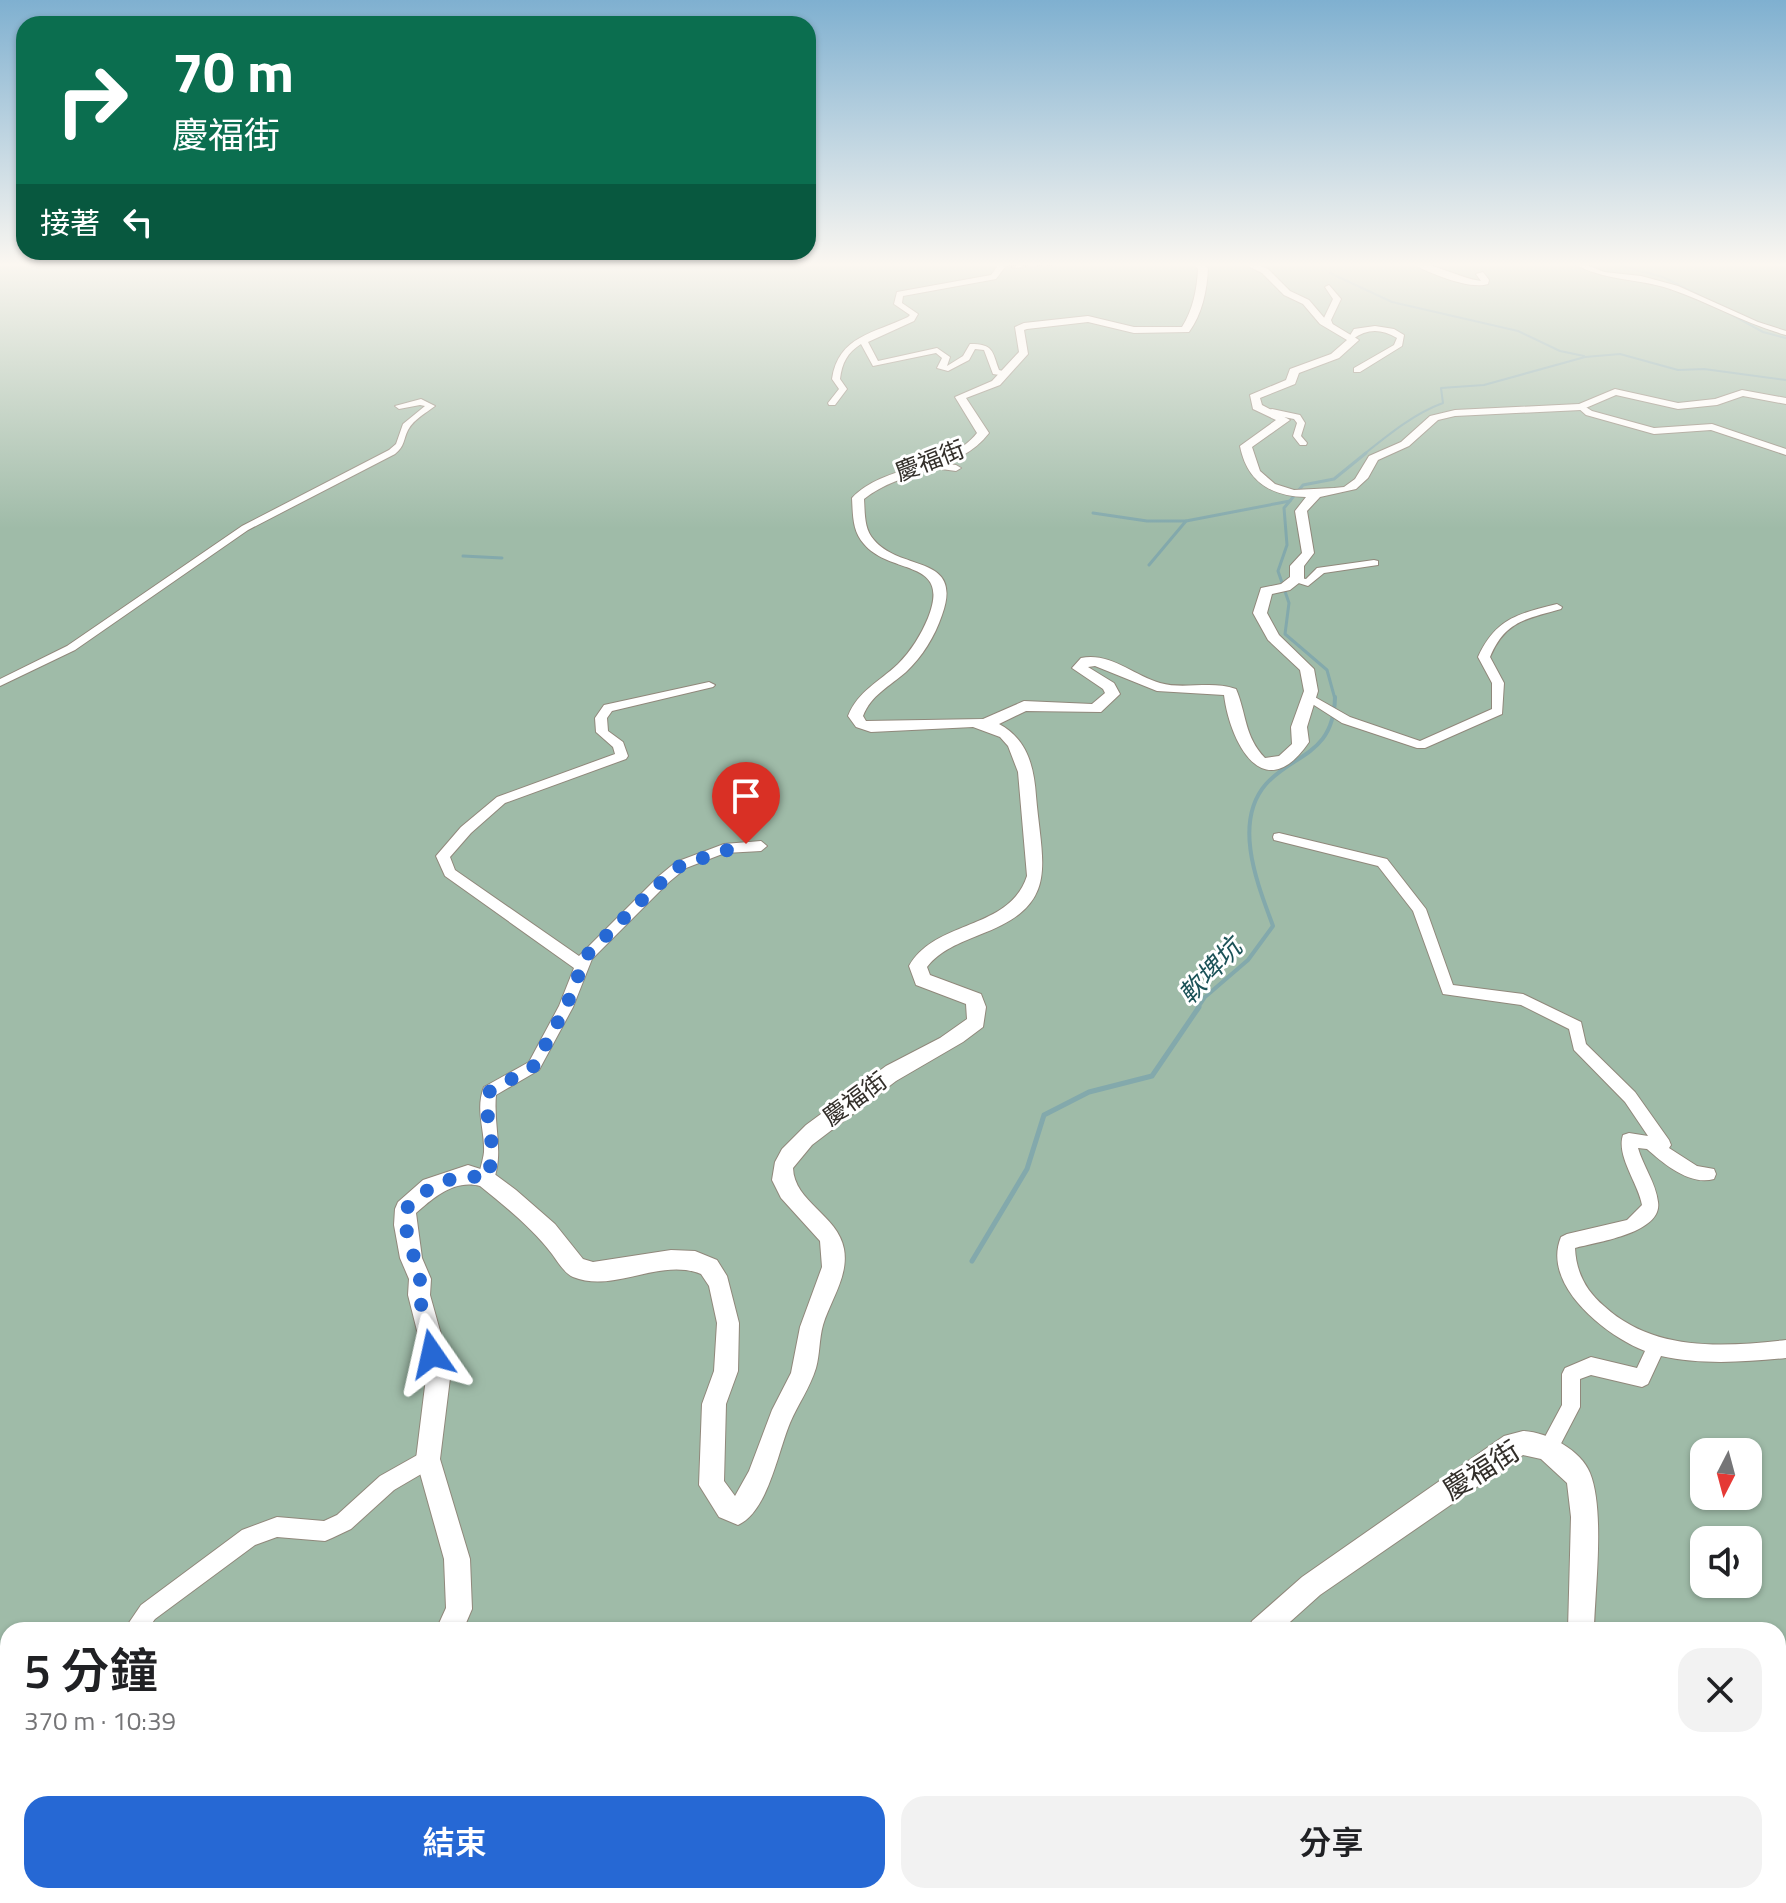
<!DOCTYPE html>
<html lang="zh-TW">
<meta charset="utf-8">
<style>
:root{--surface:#fff;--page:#f2f2f2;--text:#202124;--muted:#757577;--accent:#2668d4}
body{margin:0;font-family:"Titillium Web","Noto Sans TC",sans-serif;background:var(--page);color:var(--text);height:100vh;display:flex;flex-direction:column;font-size:30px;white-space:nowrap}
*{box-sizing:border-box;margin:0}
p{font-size:26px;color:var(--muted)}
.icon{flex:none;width:44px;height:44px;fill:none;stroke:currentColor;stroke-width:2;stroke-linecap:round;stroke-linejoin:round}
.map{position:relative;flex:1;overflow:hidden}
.panel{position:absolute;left:0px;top:1622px;width:1786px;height:282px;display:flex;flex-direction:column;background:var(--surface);border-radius:24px 24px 0 0;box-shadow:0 2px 6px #0004}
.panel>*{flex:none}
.guide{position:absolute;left:16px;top:16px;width:800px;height:244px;border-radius:24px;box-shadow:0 2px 6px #0004;background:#0b6e4f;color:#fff;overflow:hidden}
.needle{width:52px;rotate:186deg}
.tools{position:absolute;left:1690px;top:1438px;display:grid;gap:16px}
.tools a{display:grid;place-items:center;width:72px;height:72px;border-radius:16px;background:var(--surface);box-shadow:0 2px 6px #0004;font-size:40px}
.pin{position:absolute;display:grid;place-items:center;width:68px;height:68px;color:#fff;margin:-82px -34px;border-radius:50% 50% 50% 0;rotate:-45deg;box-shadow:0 0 8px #0007}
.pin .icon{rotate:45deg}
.me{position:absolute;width:88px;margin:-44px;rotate:349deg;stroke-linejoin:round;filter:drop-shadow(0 0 6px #0008)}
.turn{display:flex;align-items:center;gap:28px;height:168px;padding:0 24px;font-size:36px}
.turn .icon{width:104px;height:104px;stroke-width:2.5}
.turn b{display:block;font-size:56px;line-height:68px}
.then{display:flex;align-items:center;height:76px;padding:0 24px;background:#0003;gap:16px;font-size:30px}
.round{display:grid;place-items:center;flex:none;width:84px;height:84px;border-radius:24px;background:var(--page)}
.head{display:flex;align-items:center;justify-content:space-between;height:136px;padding:0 24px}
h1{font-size:48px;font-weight:600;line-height:60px}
.button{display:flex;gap:16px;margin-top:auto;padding:16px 24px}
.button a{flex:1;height:92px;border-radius:24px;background:var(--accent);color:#fff;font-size:32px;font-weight:600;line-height:92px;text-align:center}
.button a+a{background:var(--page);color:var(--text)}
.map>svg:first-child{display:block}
.forest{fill:#9fbba8;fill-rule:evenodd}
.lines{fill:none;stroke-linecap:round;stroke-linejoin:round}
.stream-far3{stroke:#83a9ac;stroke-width:2}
.stream-far2{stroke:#83a9ac;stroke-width:3}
.stream-far1{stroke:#83a9ac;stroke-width:4}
.stream{stroke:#83a9ac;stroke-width:5}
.minor-casing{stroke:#90887b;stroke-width:2}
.tertiary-casing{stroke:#90887b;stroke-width:2}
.minor{fill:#fff;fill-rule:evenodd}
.tertiary{fill:#fff;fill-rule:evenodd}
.rail-casing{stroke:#888279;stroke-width:4}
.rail{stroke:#fff;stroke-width:2;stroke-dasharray:7;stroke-linecap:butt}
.route{stroke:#2668d4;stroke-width:14;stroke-dasharray:0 25.2}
.labels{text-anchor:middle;stroke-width:6;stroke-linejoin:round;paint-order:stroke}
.street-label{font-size:24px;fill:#332f2a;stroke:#fff}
.water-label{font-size:26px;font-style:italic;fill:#1b5257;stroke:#fff}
.near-street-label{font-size:28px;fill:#332f2a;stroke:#fff}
</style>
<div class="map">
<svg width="1786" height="1903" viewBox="0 0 1786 1903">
<rect width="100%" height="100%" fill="#f6eddf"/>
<path class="forest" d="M 0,263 L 1786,263 L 1786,1903 L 0,1903 ZM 1704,1452 L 1748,1452 L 1748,1496 L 1704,1496 ZM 1704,1540 L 1748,1540 L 1748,1584 L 1704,1584 ZM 8,1630 L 1778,1630 L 1778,1896 L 8,1896 Z"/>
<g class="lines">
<g class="stream-far3">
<path d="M 1611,263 L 1663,277 L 1712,302"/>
<path d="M 1330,273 L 1392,302 L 1518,331 L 1560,351 L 1584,356"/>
<path d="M 1725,311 L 1763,332 L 1786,338"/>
<path d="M 1363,455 C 1388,435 1413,414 1443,403 L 1441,388 L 1484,385 L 1585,357 L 1620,354 L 1678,370 L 1704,369 L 1786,380"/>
</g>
<g class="stream-far2">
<path d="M 1093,513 L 1147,521 L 1186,521"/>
<path d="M 463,556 L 502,558"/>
<path d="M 1149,565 L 1186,521 L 1290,501"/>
<path d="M 1335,699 L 1327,670 L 1285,634 L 1289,603 L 1278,571 L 1287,545 L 1284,508 L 1303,485 L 1334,479 L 1366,453"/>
</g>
<path class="stream-far1" d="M 1197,1009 L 1205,997 L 1248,960 L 1273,926 C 1258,885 1232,823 1266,784 C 1294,753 1334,755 1335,697"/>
<path class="stream" d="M 972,1261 L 1027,1169 L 1044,1115 L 1089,1092 L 1152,1076 L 1199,1007"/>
<g class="minor-casing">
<g id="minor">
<path d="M 996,263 L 1002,263 L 1005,267 L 996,279 L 903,296 L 902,303 L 918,314 L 914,321 L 868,342 L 878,361 L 937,348 L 950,357 L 947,366 L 963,356 L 970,344 C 994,344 992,351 999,370 L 1006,372 L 1006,376 L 993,374 L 984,350 L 975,349 L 969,360 L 948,371 L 937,368 L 942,358 L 936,353 L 873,366 L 861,344 C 847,353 842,363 840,379 L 847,389 L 835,405 L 829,405 L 828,403 L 839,389 L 832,379 C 838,336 875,333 908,317 L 910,315 L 894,304 L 897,292 L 991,275 L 997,267 Z"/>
<path d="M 1411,263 C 1434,262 1458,278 1481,281 L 1476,274 L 1483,272 L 1489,280 L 1488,284 C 1470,290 1428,273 1411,263 Z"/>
<path d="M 1573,263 L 1582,263 L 1604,272 L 1641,276 L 1678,286 L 1758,322 L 1786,331 L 1786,335 C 1745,324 1709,302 1670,289 C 1638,278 1602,281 1573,263 Z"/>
<path d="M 1329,285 L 1341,299 L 1331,320 L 1333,325 L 1329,327 L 1323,320 L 1333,299 L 1325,287 Z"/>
<path d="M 1375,326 L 1394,329 L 1404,335 L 1402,346 L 1360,372 L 1354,372 L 1354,368 L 1394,345 L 1397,338 C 1381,328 1366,329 1353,339 L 1349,337 L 1354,329 Z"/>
<path d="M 421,399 L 435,406 C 426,413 414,419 408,430 C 403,440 405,446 395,454 L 248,530 L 75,650 L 0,686 L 0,679 L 67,646 L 242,526 L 389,450 L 396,444 L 403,424 L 425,406 L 420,405 L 399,409 L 395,406 Z"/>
<path d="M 1581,404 L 1592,411 L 1654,428 L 1712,424 L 1786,449 L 1786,455 L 1711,430 L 1654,434 L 1586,415 L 1577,407 Z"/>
<path d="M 1272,409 L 1300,415 L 1305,423 L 1301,436 L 1307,443 L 1306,445 L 1300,445 L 1293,436 L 1297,423 L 1294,419 L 1269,414 L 1269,410 Z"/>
<path d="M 922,461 L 956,465 L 961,468 L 956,471 L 919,466 L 919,462 Z"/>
<path d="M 1374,560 L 1378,561 L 1378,565 L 1324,573 L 1308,586 L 1289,580 L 1294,577 L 1306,579 L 1317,568 Z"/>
<path d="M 1557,604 L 1562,607 L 1561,609 C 1526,619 1505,621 1490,657 L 1504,683 L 1502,714 L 1425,748 L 1417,748 L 1342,723 L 1303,698 L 1305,696 L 1313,696 L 1350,717 L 1420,741 L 1492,709 L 1492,683 L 1478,657 C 1496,618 1518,614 1557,604 Z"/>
<path d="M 709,682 L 715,685 L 713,687 L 612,711 L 607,718 L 608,731 L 623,742 L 628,756 L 626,759 L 505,803 L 471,833 L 450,857 L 455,870 L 579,956 L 659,876 L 676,862 L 724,844 L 761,841 L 767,846 L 761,851 L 725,853 L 686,868 L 669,882 L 592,959 L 573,1007 L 539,1070 L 496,1095 C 493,1127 505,1154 492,1184 L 486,1186 L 480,1184 C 477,1174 483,1163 484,1152 C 485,1130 475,1109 484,1087 L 529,1062 L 559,1006 L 574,968 L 445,876 L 436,856 L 461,827 L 497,797 L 615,754 L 613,747 L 596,732 L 595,718 L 604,705 Z"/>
<path d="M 1279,833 L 1387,859 L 1426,909 L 1453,985 L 1523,994 L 1581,1022 L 1586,1044 L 1635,1092 L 1669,1140 L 1671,1145 L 1669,1148 L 1697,1166 L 1714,1169 L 1716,1174 L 1714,1179 C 1690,1186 1664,1164 1647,1149 L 1638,1148 C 1643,1166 1656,1183 1658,1202 C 1663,1233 1597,1242 1575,1248 C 1576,1272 1586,1291 1604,1306 C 1654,1352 1723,1347 1786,1340 L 1786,1358 C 1745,1362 1701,1365 1661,1356 L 1648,1384 L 1642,1387 L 1591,1375 L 1580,1379 L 1580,1407 L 1555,1455 L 1548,1457 L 1541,1455 L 1539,1448 L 1562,1405 L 1562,1374 L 1565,1368 L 1591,1357 L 1637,1368 L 1645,1351 C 1606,1336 1541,1285 1561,1237 L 1567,1234 L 1627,1220 L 1642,1205 C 1638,1183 1616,1156 1623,1135 L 1629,1133 L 1648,1136 L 1625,1102 L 1574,1050 L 1569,1029 L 1521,1005 L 1443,994 L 1413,911 L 1378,866 L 1274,840 L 1273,837 L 1274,834 Z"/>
<path d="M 428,1449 L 435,1452 L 438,1459 L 435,1466 L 394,1490 L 351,1529 L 332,1538 L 325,1541 L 277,1537 L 255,1545 L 155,1619 L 147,1630 L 124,1630 L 141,1605 L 242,1530 L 277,1517 L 324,1521 L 337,1515 L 380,1476 Z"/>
<path d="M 8,1695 L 8,1717 L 0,1721 L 0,1699 Z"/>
</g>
</g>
<g class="tertiary-casing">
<g id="tertiary">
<path d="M 1193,263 L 1203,263 L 1208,268 C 1207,291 1202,314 1189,332 L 1134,333 L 1088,322 L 1027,329 L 1024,330 L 1028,354 L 1000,385 L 966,398 L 989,433 C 960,472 901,469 864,499 C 865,514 864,529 874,540 C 901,572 964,554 942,615 C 935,636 922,657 906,672 C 890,686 871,695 863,716 L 866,721 L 983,719 L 1024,701 L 1092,704 L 1105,693 L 1103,689 L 1072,668 L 1081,658 C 1110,652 1133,675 1160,683 C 1184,690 1211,680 1236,689 C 1247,715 1244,736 1265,758 L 1279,756 L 1292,744 L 1291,727 L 1304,691 L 1300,670 L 1268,640 L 1253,613 L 1261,588 L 1281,584 L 1290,577 L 1290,566 L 1302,553 L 1295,511 L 1306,497 C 1271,496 1247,482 1240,446 L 1276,420 L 1253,409 L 1250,395 L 1286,380 L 1290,369 L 1331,354 L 1347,340 L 1320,324 L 1303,304 L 1284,295 L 1262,273 L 1242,263 L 1253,263 L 1268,269 L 1290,291 L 1309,300 L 1326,320 L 1359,340 L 1339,358 L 1299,373 L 1295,384 L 1260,398 L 1262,405 L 1290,420 L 1252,447 L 1260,471 L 1275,484 L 1294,490 L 1334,488 L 1344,487 L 1355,479 L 1369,456 L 1401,442 L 1430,416 L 1455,410 L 1579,404 L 1615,389 L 1678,403 L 1715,399 L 1742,390 L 1786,398 L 1786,404 L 1743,396 L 1717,405 L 1678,409 L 1616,395 L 1581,410 L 1455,416 L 1438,420 L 1409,446 L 1378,460 L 1368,478 L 1356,489 L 1320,497 L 1307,511 L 1314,553 L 1304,566 L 1304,579 L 1290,590 L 1272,594 L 1267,613 L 1279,635 L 1314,669 L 1318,691 L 1307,727 L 1309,742 C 1264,808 1230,743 1224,695 L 1157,691 L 1095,666 L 1088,667 L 1114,683 L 1120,694 L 1101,712 L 1026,711 L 999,724 C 1027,739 1034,766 1036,796 C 1042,867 1061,905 979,935 C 960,943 940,950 927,967 L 930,975 L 981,994 L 986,1007 L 983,1027 L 963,1042 L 896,1081 L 812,1145 L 793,1168 C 794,1202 838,1215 844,1249 C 849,1276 830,1301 823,1325 C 819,1339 820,1354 816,1368 C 810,1388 798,1404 790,1423 C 778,1451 768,1512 738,1525 L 719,1517 L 699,1485 L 702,1404 L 714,1371 L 717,1323 L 709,1286 L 701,1274 C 660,1257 614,1294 573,1277 C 564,1273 558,1262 552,1254 C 532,1228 506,1207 480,1186 C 455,1179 434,1197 416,1213 L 422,1258 L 431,1279 L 430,1295 L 451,1370 L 440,1459 L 470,1559 L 472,1609 L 463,1630 L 436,1630 L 446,1608 L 444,1559 L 416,1459 L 427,1370 L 408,1295 L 409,1279 L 400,1258 L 394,1225 L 395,1209 L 398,1202 L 423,1180 L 468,1165 L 493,1173 L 516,1190 L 555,1224 L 583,1259 L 593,1262 L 671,1250 L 695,1251 L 717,1260 L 727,1276 L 739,1323 L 738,1371 L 726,1404 L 724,1481 L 735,1496 L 749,1471 L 772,1410 L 791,1373 L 800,1327 L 822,1267 L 820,1241 L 781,1198 L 772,1180 L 775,1162 L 782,1149 L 806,1125 L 886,1066 L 940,1038 L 967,1019 L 966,1004 L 916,985 L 909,966 C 936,919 1009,931 1027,876 L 1018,772 L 1008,746 L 1000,737 L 973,727 L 871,732 L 856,727 L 848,716 C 858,691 879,682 898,664 C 911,651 921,635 928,618 C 952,558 891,576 864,544 C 852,531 853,514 852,498 C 885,463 947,471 977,433 L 955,397 L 992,381 L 1019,352 L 1015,327 L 1024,323 L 1088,316 L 1134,327 L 1182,327 C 1193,310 1197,289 1198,269 Z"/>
<path d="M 1523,1431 C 1547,1432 1581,1450 1590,1473 C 1605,1510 1595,1589 1594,1630 L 1568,1630 L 1571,1517 L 1567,1483 L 1541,1459 L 1523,1455 L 1320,1595 L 1281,1630 L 1248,1630 L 1252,1621 L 1302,1577 L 1504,1436 Z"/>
<path d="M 619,1896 L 649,1896 L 651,1903 L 621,1903 Z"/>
<path d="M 1073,1896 L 1106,1896 L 1103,1903 L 1070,1903 Z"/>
<path d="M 1612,1896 L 1642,1896 L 1643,1903 L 1613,1903 Z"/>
</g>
</g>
<use href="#minor" class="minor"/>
<use href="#tertiary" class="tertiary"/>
<g class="rail-casing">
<path id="rail" d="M 1002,263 L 1014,267 L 1059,263"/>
</g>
<use href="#rail" class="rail"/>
</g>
<linearGradient id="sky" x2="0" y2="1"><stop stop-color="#7fb0d0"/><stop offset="0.5" stop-color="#fbf7f1"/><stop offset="1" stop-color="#fbf7f1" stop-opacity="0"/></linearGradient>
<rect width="1786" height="529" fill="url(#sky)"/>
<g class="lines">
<path class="route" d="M 432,1354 L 419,1295 L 420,1279 L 405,1225 L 406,1209 C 425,1187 457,1170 486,1179 C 501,1143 482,1127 489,1092 L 534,1066 L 566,1007 L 586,956 L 648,894 L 681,865 L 746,844"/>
</g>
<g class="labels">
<g class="street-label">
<text transform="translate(930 461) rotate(-21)" y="8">慶福街</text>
<text transform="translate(855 1099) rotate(-36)" y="8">慶福街</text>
</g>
<g class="water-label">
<text transform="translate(1210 971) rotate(-47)" y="9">軟埤坑</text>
</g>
<g class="near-street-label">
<text transform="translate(1481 1470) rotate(-32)" y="10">慶福街</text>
</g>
</g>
</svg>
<div class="tools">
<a><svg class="needle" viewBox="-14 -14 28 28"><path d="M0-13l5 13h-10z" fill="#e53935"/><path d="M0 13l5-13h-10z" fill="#757577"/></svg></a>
<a><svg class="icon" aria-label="sound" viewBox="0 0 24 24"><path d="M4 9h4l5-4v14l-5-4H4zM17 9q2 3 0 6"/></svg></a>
</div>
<div class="pin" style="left:746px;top:844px;background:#d93025"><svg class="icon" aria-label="arrive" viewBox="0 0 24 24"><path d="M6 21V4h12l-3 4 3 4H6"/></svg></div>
<svg class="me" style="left:432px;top:1354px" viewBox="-20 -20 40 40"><path d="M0-17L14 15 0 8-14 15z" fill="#2668d4" stroke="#fff" stroke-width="4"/></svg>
<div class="guide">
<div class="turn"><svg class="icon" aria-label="right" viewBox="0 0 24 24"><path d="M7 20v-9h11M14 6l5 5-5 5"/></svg><div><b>70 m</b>慶福街</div></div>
<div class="then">接著<svg class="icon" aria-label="left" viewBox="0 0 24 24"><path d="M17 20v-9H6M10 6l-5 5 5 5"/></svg></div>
</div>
<section class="panel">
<div class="head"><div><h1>5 分鐘</h1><p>370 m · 10:39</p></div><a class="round"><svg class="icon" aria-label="close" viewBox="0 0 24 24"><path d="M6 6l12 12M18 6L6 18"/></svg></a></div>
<div class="button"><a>結束</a><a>分享</a></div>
</section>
</div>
